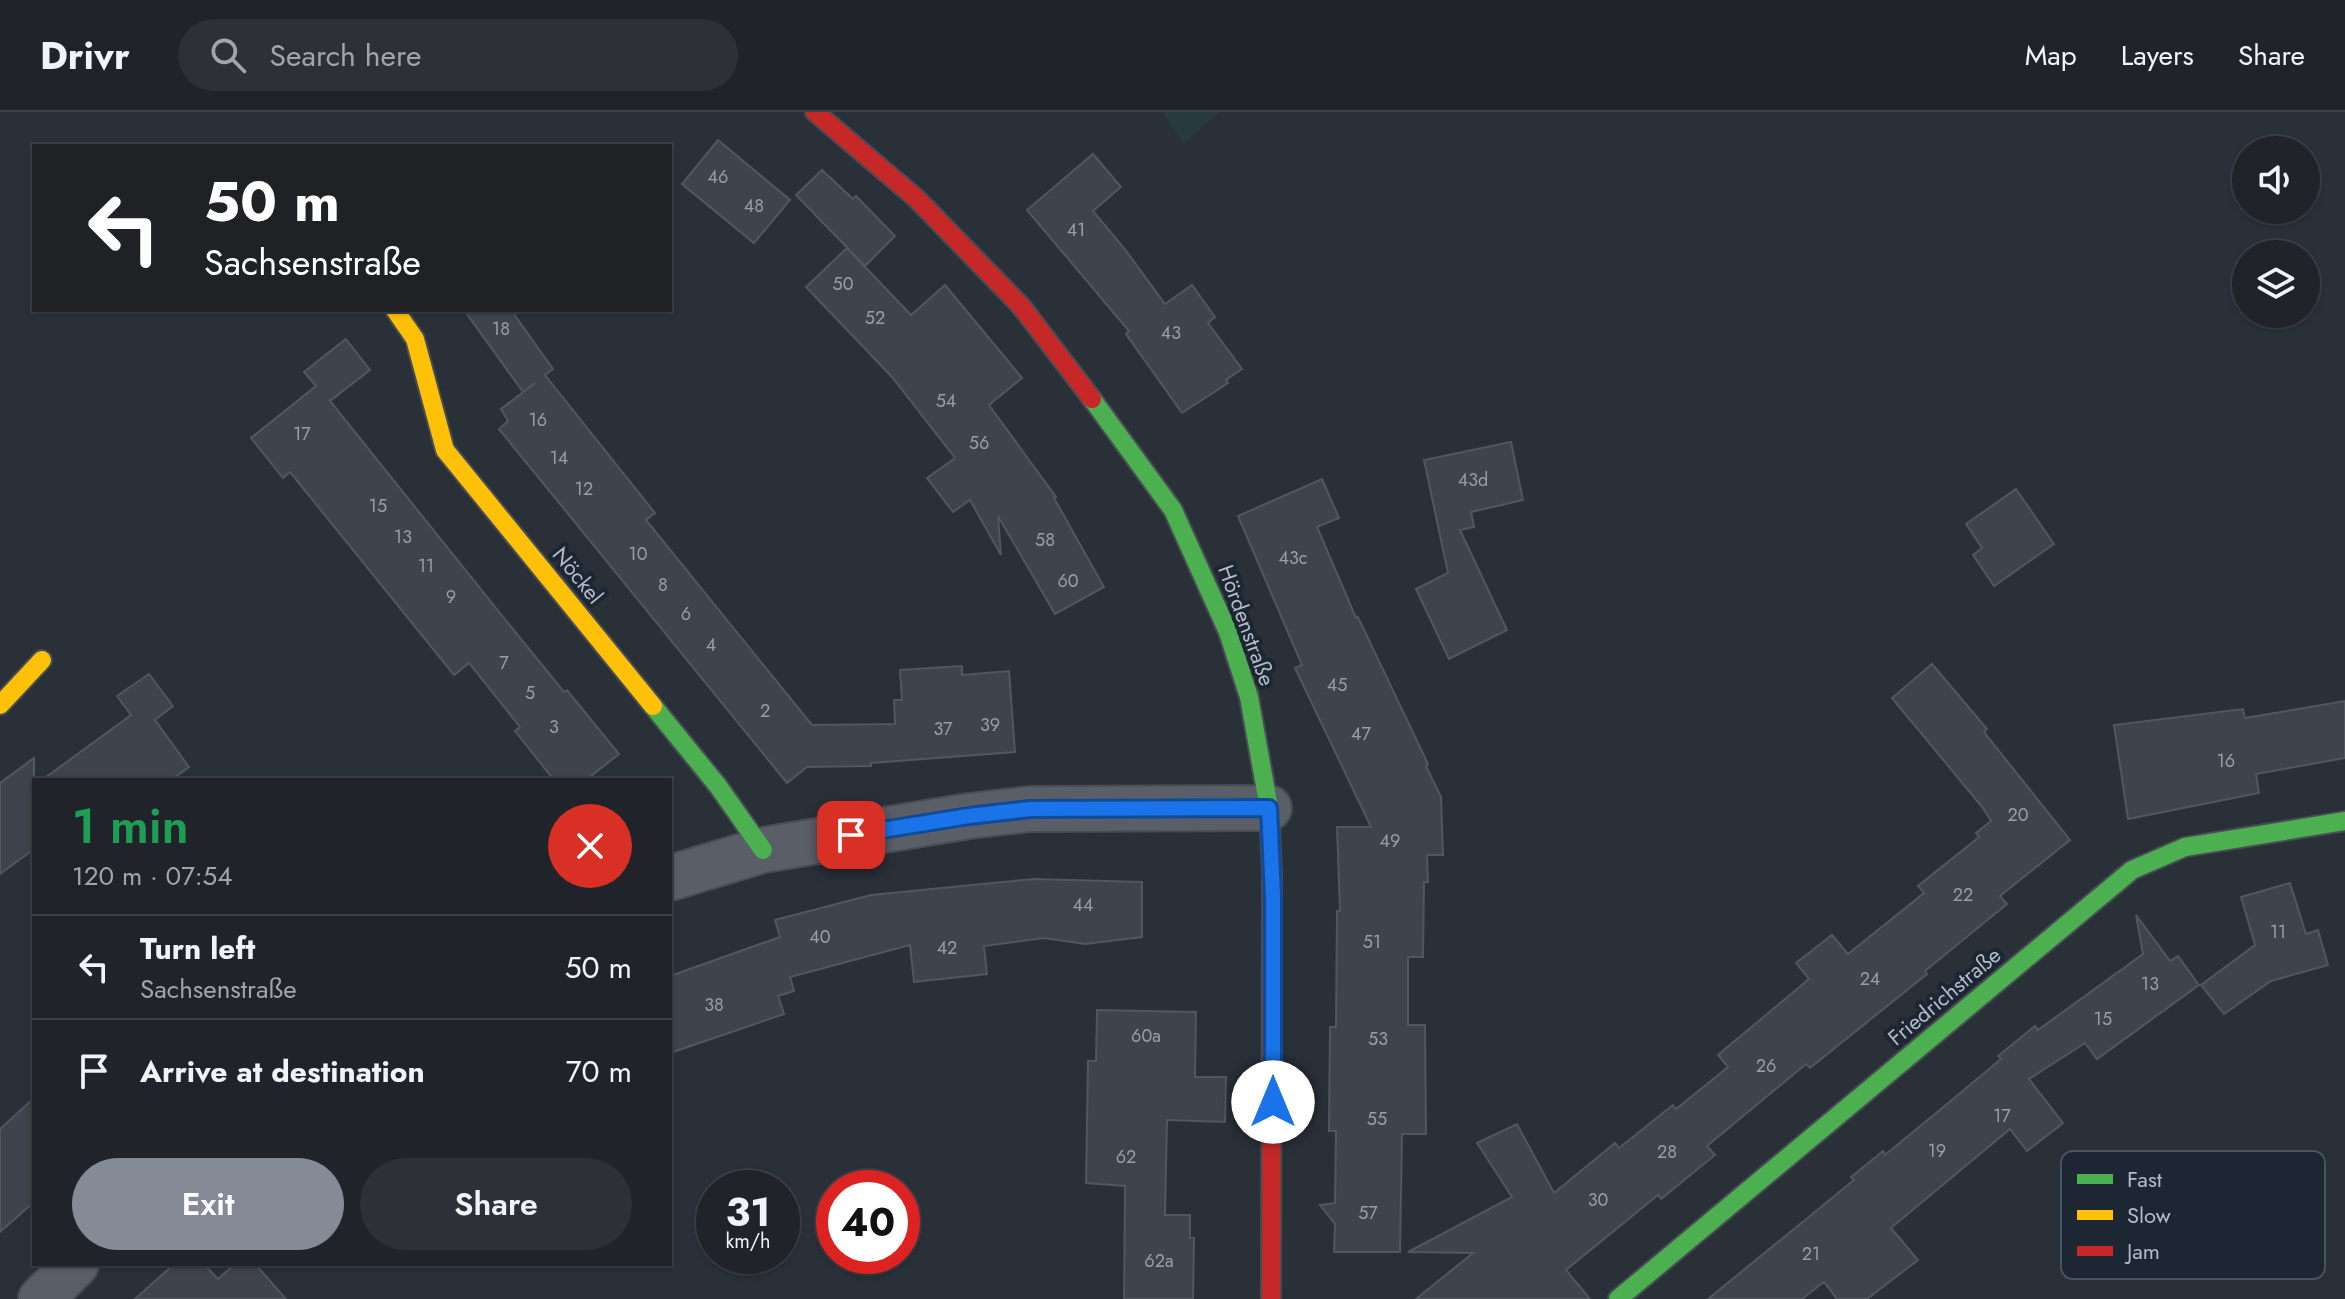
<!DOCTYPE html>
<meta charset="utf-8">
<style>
:root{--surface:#20242a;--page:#2d3036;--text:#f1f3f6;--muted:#a2a4a8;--line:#3d4147;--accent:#848b96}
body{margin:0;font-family:Jost,sans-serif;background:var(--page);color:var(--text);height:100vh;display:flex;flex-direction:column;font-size:30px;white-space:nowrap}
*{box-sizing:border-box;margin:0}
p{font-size:26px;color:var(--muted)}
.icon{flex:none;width:44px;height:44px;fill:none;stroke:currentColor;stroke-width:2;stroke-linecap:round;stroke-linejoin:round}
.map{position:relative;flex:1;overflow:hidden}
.panel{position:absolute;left:32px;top:666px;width:640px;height:488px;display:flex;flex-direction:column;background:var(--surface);border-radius:0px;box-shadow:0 2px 6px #0004,0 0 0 2px var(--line)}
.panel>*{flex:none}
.top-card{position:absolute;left:32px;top:32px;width:640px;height:168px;border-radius:0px;box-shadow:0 2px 6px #0004,0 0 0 2px var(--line);background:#202124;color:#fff;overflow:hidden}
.fabs{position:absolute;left:2232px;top:24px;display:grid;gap:16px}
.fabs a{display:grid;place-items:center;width:88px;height:88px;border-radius:50%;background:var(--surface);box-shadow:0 2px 6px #0004,0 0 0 2px var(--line);font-size:40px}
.speed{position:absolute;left:696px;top:1058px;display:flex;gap:16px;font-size:40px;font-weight:700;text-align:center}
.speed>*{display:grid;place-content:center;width:104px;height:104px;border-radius:50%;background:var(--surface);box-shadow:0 2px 6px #0004,0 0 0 2px var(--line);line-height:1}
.speed small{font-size:20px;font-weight:400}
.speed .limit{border:12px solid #d22;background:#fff;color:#111}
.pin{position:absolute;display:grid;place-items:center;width:68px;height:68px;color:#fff;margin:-34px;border-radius:16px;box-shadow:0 4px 12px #0006}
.me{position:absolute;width:88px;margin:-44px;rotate:0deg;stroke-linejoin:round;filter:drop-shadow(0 0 6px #0008)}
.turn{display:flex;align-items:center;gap:28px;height:168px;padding:0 40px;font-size:36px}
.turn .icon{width:104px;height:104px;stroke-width:2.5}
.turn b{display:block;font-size:56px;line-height:68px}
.round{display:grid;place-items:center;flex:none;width:84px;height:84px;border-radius:42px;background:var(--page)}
.overview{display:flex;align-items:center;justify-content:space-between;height:136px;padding:0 40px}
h1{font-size:48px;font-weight:600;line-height:60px;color:#1e9e55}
.action{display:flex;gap:16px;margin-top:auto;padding:16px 40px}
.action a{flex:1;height:92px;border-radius:48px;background:var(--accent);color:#fff;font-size:32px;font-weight:600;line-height:92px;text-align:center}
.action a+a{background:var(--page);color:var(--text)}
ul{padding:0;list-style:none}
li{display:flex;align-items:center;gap:24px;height:104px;padding:0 40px;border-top:2px solid var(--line)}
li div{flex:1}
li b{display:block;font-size:30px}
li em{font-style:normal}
header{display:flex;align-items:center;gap:48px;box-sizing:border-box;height:112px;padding:0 40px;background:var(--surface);border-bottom:2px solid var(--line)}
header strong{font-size:38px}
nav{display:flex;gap:44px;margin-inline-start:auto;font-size:28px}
.search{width:560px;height:72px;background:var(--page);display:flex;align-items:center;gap:20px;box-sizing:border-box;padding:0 28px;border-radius:44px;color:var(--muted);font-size:30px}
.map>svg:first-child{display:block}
.green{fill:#273a3e}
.building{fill:#3f444c;stroke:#52575f;stroke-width:2}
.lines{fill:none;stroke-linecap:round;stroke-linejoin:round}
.street-casing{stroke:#484c55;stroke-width:48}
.fast-casing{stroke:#484c55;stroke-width:22}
.slow-casing{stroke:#484c55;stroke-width:22}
.jam-casing{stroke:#484c55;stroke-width:22}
.street{stroke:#5a5e66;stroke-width:44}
.fast{stroke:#4caf50;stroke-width:18}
.slow{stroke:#ffc107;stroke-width:18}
.jam{stroke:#c62828;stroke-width:18}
.route-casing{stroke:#114b97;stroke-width:20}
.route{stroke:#1a73e8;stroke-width:14}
.labels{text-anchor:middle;stroke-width:8;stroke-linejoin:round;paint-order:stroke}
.number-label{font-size:18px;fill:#979eaa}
.street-label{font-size:22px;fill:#b4bcc9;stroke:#1d2633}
.key{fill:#1d2633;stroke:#4a5360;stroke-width:2}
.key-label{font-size:22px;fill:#b4bcc9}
</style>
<header>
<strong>Drivr</strong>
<div class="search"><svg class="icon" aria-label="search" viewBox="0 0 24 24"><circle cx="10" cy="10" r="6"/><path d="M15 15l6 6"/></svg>Search here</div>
<nav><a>Map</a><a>Layers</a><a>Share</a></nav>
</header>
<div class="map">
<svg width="2345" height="1187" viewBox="0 0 2345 1187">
<rect width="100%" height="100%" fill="#2a3038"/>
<path class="green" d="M 1162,0 L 1219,0 L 1184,32 Z"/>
<g class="building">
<path d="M 718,28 L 790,88 L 754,131 L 682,72 Z"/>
<path d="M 1093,42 L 1121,75 L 1093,99 L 1124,136 L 1165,192 L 1192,173 L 1215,205 L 1208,211 L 1242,257 L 1226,268 L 1228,271 L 1182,301 L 1126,222 L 1129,219 L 1027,98 Z"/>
<path d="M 822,58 L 853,87 L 856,84 L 895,124 L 865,154 L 796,83 Z"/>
<path d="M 847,136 L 911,203 L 945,173 L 1022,266 L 989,293 L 1056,385 L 1054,386 L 1104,475 L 1055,502 L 998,404 L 1001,443 L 970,388 L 953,400 L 927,366 L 955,346 L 892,265 L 806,175 Z"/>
<path d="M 464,198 L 511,198 L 553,257 L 545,263 L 655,401 L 646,408 L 812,613 L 895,612 L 894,588 L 902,588 L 900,558 L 962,554 L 962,563 L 1009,559 L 1015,640 L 871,651 L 871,654 L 807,655 L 787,671 L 499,317 L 508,309 L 501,297 L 535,271 L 523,280 Z"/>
<path d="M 346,227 L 370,258 L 330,289 L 512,516 L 564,580 L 567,578 L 619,642 L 586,668 L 554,668 L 515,619 L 520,615 L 469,551 L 454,563 L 290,360 L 283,366 L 251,326 L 316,274 L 304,260 Z"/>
<path d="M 1511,330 L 1523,388 L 1471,400 L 1474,415 L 1460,418 L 1507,518 L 1449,547 L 1416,477 L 1448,461 L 1424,348 Z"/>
<path d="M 1322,367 L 1339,406 L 1317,415 L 1356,506 L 1358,505 L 1428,652 L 1426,654 L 1441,685 L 1443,743 L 1427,743 L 1428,770 L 1424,770 L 1423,845 L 1408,845 L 1408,913 L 1425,913 L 1426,1022 L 1402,1022 L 1400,1140 L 1334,1140 L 1335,1112 L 1320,1093 L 1335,1091 L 1336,1019 L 1329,1019 L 1330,915 L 1336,915 L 1337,799 L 1340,799 L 1337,715 L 1371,715 L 1295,556 L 1302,553 L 1238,404 Z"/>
<path d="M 2016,377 L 2054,432 L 1994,474 L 1973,443 L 1982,436 L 1966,412 Z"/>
<path d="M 1932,552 L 1987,617 L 1984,620 L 2070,728 L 2000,784 L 2007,792 L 1925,859 L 1927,862 L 1810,956 L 1806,952 L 1707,1034 L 1715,1043 L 1661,1087 L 1658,1083 L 1566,1158 L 1590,1187 L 1416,1187 L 1473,1141 L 1408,1140 L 1512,1085 L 1477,1031 L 1517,1012 L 1554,1081 L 1615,1031 L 1619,1036 L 1673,993 L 1676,997 L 1728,955 L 1718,943 L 1809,867 L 1796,851 L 1832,823 L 1848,842 L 1924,781 L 1918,774 L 1979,725 L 1976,721 L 1991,709 L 1983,696 L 1892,586 Z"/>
<path d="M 149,562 L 173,594 L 155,608 L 189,655 L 171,668 L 42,668 L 131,603 L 117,584 Z"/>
<path d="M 2345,589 L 2345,646 L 2256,662 L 2259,681 L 2128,707 L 2114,613 L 2243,597 L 2245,606 Z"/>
<path d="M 34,646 L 34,737 L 0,762 L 0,671 Z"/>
<path d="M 1033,767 L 1142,770 L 1142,825 L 1085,832 L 1044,826 L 984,834 L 987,862 L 914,870 L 910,833 L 790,865 L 794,879 L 778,884 L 784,902 L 670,941 L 670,864 L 780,825 L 775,808 L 871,783 Z"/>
<path d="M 2290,771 L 2306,822 L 2318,818 L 2328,853 L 2271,869 L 2224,902 L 2201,873 L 2255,833 L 2241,785 Z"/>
<path d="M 2136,803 L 2170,849 L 2178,844 L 2199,873 L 2097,947 L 2085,931 L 2029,967 L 2063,1011 L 2027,1039 L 2010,1017 L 1891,1116 L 1918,1148 L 1867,1187 L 1837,1187 L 1824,1170 L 1802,1187 L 1708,1187 L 1854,1068 L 1851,1065 L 1883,1039 L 1885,1043 L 1941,997 L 2001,947 L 1998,944 L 2035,914 L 2038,918 L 2143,842 Z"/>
<path d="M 1097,898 L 1196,900 L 1195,965 L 1226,965 L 1225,1010 L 1167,1008 L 1165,1103 L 1190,1103 L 1190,1126 L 1194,1126 L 1193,1187 L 1124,1187 L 1125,1074 L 1086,1071 L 1088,949 L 1096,949 Z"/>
<path d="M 34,986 L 34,1090 L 0,1120 L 0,1017 Z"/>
<path d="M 174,1152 L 204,1152 L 218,1167 L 235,1152 L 255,1152 L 286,1187 L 135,1187 Z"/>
</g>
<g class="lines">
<g class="street-casing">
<g id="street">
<path d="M 670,766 L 763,738 L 969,704 L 1030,697 L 1269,696"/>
<path d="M 41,1187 L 76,1152"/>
</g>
</g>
<g class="fast-casing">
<g id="fast">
<path d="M 1092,287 L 1173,398 L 1228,520 L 1249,585 L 1269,696 L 1272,760"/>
<path d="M 653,594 L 718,674 L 763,738"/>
<path d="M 1618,1187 L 2132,758 L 2185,735 L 2345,709"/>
</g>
</g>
<g class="slow-casing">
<g id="slow">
<path d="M 395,198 L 415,227 L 445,338 L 653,594"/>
<path d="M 0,593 L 42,548"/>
</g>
</g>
<g class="jam-casing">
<g id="jam">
<path d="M 815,0 L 917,87 L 1021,194 L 1092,287"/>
<path d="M 1271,1187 L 1272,760"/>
</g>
</g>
<use href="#street" class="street"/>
<use href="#fast" class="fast"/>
<use href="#slow" class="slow"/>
<use href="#jam" class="jam"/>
</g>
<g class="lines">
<g class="route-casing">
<path id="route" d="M 851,723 L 969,704 L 1030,697 L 1269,696 L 1273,784 L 1273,990"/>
</g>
<use href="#route" class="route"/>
</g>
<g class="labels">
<g class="number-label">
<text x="718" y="71">46</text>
<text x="754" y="100">48</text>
<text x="1076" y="124">41</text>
<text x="843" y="178">50</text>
<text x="875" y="212">52</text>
<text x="501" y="223">18</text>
<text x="1171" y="227">43</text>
<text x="946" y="295">54</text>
<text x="538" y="314">16</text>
<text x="302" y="328">17</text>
<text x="979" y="337">56</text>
<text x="559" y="352">14</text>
<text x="1473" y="374">43d</text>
<text x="584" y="383">12</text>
<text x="378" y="400">15</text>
<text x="403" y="431">13</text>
<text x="1045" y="434">58</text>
<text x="638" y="448">10</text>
<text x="1293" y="452">43c</text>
<text x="426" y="460">11</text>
<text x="1068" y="475">60</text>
<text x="663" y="479">8</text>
<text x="451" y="491">9</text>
<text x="686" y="508">6</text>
<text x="711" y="539">4</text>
<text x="504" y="557">7</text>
<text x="1337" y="579">45</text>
<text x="530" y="587">5</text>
<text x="765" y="605">2</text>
<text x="990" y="619">39</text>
<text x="554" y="621">3</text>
<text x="943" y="623">37</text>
<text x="1361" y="628">47</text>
<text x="2226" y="655">16</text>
<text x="2018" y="709">20</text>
<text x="1390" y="735">49</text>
<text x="1963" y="789">22</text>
<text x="1083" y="799">44</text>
<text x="2278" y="826">11</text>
<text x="820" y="831">40</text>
<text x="1372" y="836">51</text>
<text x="947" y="842">42</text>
<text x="1870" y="873">24</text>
<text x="2150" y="878">13</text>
<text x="714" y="899">38</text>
<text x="2103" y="913">15</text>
<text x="1146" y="930">60a</text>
<text x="1378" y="933">53</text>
<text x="1766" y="960">26</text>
<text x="2002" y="1010">17</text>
<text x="1377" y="1013">55</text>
<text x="1937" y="1045">19</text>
<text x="1667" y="1046">28</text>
<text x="1126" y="1051">62</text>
<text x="1598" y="1094">30</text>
<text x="1368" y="1107">57</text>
<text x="1811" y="1148">21</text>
<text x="1159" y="1155">62a</text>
</g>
<g class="street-label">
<text transform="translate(578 463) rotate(51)" y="8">Nöckel</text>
<text transform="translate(1247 513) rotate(70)" y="8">Hördenstraße</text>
<text transform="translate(1944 884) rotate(-40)" y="8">Friedrichstraße</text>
</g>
</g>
<rect x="2061" y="1039" width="264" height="128" rx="12" class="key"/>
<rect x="2077" y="1062" width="36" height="10" fill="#4caf50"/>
<rect x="2077" y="1098" width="36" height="10" fill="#ffc107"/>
<rect x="2077" y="1134" width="36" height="10" fill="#c62828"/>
<g class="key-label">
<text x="2127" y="1075">Fast</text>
<text x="2127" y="1111">Slow</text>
<text x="2127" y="1147">Jam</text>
</g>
</svg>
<div class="fabs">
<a><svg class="icon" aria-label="sound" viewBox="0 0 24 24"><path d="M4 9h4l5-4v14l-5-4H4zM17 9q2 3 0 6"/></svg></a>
<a><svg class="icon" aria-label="layers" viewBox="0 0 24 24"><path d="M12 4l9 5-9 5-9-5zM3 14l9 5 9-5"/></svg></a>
</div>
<div class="speed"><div>31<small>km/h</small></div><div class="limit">40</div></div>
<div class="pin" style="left:851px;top:723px;background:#d93025"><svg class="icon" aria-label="arrive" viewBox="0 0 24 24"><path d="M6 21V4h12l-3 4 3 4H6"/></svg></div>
<svg class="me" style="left:1273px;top:990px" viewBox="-20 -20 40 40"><circle r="19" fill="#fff"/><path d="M0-13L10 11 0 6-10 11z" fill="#1a73e8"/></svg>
<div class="top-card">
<div class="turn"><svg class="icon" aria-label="left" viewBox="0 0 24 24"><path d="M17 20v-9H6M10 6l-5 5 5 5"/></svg><div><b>50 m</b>Sachsenstraße</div></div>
</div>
<section class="panel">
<div class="overview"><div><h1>1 min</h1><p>120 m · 07:54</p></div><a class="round" style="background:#d93025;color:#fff"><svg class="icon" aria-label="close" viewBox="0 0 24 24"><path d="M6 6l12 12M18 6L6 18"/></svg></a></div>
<ul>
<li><svg class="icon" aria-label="left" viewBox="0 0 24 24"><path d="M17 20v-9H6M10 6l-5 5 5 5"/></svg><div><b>Turn left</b><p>Sachsenstraße</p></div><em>50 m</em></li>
<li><svg class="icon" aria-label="arrive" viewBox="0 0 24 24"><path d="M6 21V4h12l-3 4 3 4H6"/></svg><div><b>Arrive at destination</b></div><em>70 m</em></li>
</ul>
<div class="action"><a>Exit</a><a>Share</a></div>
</section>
</div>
